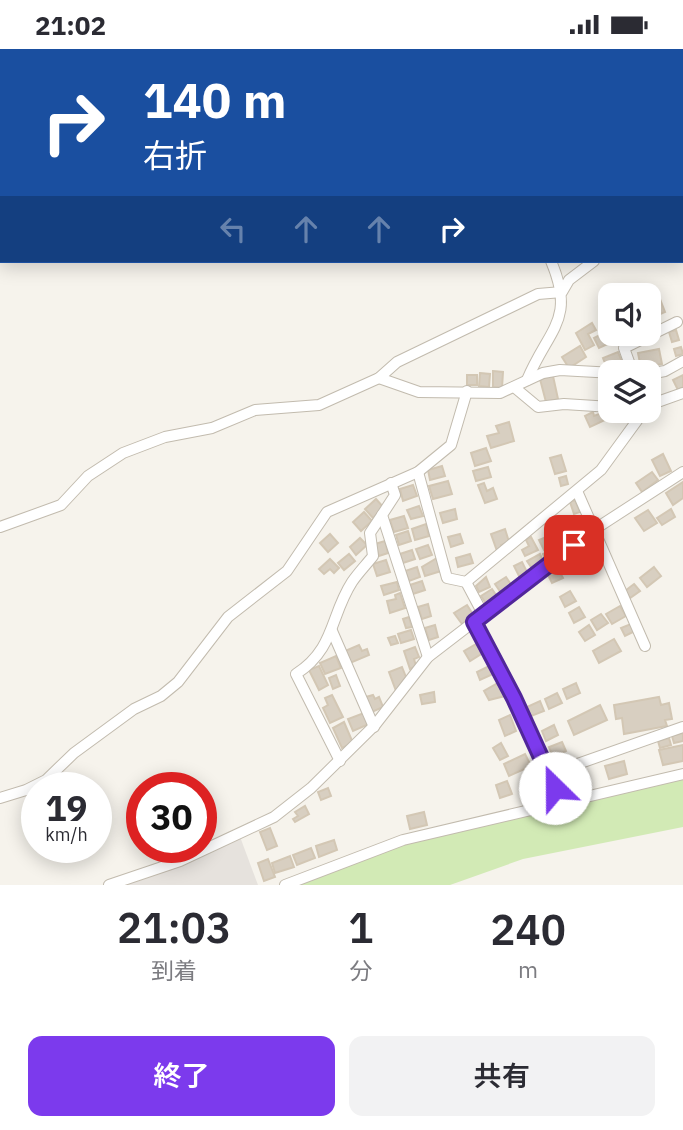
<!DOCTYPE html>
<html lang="ja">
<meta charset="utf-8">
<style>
:root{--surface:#fff;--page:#f2f2f3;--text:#2b2b33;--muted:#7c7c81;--accent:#7c3aed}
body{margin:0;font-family:"IBM Plex Sans","Noto Sans JP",sans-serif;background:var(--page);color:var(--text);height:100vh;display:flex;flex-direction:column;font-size:26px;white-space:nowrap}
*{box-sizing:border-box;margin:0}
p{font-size:23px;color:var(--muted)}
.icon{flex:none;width:38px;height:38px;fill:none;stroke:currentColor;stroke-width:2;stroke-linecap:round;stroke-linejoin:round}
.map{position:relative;height:836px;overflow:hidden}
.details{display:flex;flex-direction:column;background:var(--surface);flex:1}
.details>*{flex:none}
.top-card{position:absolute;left:0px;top:0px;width:684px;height:214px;box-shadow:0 4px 18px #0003;background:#1a4fa0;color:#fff;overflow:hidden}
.tools{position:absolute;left:598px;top:234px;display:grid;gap:14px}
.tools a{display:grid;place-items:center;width:63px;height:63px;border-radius:14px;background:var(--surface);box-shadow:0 4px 18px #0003;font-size:35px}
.speed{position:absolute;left:21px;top:723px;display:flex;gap:14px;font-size:35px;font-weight:700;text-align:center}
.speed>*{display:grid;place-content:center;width:91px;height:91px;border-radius:50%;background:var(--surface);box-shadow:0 4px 18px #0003;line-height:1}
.speed small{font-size:18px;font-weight:400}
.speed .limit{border:10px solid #d22;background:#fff;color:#111}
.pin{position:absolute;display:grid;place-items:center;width:60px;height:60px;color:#fff;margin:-30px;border-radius:14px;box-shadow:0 4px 10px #0006}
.me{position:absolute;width:77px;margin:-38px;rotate:337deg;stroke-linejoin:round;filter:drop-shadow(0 0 5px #0008)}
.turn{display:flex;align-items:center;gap:24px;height:147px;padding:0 28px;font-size:32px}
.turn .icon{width:91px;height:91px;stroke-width:2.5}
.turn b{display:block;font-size:49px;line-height:60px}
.lanes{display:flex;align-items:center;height:66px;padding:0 28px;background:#0003;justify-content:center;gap:35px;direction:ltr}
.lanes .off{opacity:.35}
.eta{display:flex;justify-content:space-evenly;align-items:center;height:119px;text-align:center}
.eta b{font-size:42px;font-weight:600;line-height:49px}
.action{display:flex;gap:14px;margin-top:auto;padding:14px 28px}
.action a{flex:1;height:80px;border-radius:14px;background:var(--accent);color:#fff;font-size:28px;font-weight:600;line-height:80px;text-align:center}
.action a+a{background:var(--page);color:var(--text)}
.status{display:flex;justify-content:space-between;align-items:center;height:49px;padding:0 35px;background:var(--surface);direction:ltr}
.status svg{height:19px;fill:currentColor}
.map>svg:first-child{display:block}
.industrial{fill:#e6e2dd}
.green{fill:#d2eab5}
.building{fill:#d8cfc1;stroke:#d3c7b4;stroke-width:2}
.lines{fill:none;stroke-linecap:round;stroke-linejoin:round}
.minor-casing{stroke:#c2bbae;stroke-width:12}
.tertiary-casing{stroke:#c2bbae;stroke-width:15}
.minor{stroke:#fff;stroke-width:10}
.tertiary{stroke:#fff;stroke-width:12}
.route-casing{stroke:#51269a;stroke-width:18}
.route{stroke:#7c3aed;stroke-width:12}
</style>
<div class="status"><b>21:02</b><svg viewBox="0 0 49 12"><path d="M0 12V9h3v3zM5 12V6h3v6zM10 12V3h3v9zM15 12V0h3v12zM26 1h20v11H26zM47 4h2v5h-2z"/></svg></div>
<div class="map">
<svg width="683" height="836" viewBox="0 0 683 836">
<rect width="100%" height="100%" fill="#f6f3ec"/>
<path class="industrial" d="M 239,785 L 258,836 L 109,836 Z"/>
<path class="green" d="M 683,729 L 683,778 L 523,810 L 450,836 L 285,836 L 403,791 Z"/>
<g class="building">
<path d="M 387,0 L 418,0 L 418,2 L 388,2 Z"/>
<path d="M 660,250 L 665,263 L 649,270 L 649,255 Z"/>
<path d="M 592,274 L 596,281 L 588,285 L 594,296 L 585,301 L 576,284 Z"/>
<path d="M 676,281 L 679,291 L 672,293 L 669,283 Z"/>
<path d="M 606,283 L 612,293 L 599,299 L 594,289 Z"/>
<path d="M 611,285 L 622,285 L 623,288 L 614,292 Z"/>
<path d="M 580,297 L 586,308 L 569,319 L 562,308 Z"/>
<path d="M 681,298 L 683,305 L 676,307 L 674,300 Z"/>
<path d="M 659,300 L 662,315 L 641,319 L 638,304 Z"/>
<path d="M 618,303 L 622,313 L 607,319 L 603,309 Z"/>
<path d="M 493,322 L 503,323 L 502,339 L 493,338 Z"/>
<path d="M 480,324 L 490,325 L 489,338 L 479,337 Z"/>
<rect x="467" y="326" width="10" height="10"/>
<path d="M 683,326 L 683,338 L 678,341 L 673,331 Z"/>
<path d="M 553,327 L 558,350 L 546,353 L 540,330 Z"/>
<path d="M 593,363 L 594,367 L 604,363 L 607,370 L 590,378 L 585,367 Z"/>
<path d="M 509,373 L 514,392 L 491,399 L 487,387 L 499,384 L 496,377 Z"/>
<path d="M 486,399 L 491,412 L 475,417 L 471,404 Z"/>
<path d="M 663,405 L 671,422 L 660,427 L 652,411 Z"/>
<path d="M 561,406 L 566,422 L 555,425 L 550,409 Z"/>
<path d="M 442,417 L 445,427 L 430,431 L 428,421 Z"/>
<path d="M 488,418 L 491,428 L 476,432 L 473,422 Z"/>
<path d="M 652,423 L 658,431 L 642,443 L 636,434 Z"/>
<path d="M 566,427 L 568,435 L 561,437 L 559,429 Z"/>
<path d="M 448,432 L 452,445 L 433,450 L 429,437 Z"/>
<path d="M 683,433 L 683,449 L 673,456 L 666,444 Z"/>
<path d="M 484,434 L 487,442 L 493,439 L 497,450 L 485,454 L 478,436 Z"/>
<path d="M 413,436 L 417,447 L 403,452 L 400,440 Z"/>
<path d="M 376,450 L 384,459 L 373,469 L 365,460 Z"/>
<path d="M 575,451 L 580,463 L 574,465 L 570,453 Z"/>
<path d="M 419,457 L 423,467 L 411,470 L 407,461 Z"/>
<path d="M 455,460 L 457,470 L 443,474 L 440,464 Z"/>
<path d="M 671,460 L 675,468 L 662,476 L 657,469 Z"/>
<path d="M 648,461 L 657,474 L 644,482 L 635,469 Z"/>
<path d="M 364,463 L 372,472 L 361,482 L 353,473 Z"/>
<path d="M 404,467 L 408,479 L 394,483 L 390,471 Z"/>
<path d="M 577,472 L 585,482 L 564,498 L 554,484 L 560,479 L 563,483 Z"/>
<path d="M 426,475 L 429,487 L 415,491 L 412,480 Z"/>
<path d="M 505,480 L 509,493 L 501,496 L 502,500 L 497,502 L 491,485 Z"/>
<path d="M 408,482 L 411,492 L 399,496 L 396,486 Z"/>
<path d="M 330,485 L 338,494 L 328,503 L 320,494 Z"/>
<path d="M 460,485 L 463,494 L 451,498 L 448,488 Z"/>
<path d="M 551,486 L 556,496 L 544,501 L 539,491 Z"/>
<path d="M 531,488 L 538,501 L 525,507 L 522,501 L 529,497 L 526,491 Z"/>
<path d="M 360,489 L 367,496 L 356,506 L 350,498 Z"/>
<path d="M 385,492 L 388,504 L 379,507 L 375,495 Z"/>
<path d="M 428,496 L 432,506 L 420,510 L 416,500 Z"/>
<path d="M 591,496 L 597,506 L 586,512 L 581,502 Z"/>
<path d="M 555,500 L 552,509 L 546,512 L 543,505 Z"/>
<path d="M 412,501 L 415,510 L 403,514 L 400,505 Z"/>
<path d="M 576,504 L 582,514 L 571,520 L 565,510 Z"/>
<path d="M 349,505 L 355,512 L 344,521 L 338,514 Z"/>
<path d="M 470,505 L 473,514 L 458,518 L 456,509 Z"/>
<path d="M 540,505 L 543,512 L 531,518 L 527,512 Z"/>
<path d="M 437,509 L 441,522 L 425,527 L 422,518 Z"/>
<path d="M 330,510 L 339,519 L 334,524 L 330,520 L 324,525 L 319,520 Z"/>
<path d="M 386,511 L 390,523 L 377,527 L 373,515 Z"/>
<path d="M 522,513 L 528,525 L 520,529 L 514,517 Z"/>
<path d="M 417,518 L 420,528 L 409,532 L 405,522 Z"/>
<path d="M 557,518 L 563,529 L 552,534 L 547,524 Z"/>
<path d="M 654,518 L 661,527 L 647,538 L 640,529 Z"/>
<path d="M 486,528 L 490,538 L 479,543 L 476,537 Z"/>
<path d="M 506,528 L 512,537 L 501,544 L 495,535 Z"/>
<path d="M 422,532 L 425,541 L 413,545 L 410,536 Z"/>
<path d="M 397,533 L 399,541 L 384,546 L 381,537 Z"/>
<path d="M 634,535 L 640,542 L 630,549 L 625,542 Z"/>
<path d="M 492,540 L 498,549 L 487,556 L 481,547 Z"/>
<path d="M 570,542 L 576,552 L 565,558 L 560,548 Z"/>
<path d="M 400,544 L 405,559 L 390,564 L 387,552 L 396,550 L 395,546 Z"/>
<path d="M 428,555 L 431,567 L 422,570 L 418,558 Z"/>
<path d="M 467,556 L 474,567 L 462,575 L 454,564 Z"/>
<path d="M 620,557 L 626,567 L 612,575 L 606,565 Z"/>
<path d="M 579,558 L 585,568 L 574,574 L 569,564 Z"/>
<path d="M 601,565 L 608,574 L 597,581 L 591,571 Z"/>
<path d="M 409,568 L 412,578 L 406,579 L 403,570 Z"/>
<path d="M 631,575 L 635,582 L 625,587 L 621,579 Z"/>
<path d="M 435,576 L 438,588 L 429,591 L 425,579 Z"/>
<path d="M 589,576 L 595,586 L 585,592 L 579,583 Z"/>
<path d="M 411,581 L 414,590 L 401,594 L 398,585 Z"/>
<path d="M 395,587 L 398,594 L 391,596 L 388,589 Z"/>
<path d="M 614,590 L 621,602 L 599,614 L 593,602 Z"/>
<path d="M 478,594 L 483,604 L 470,612 L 464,602 Z"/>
<path d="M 359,596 L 362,602 L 367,600 L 369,606 L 350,614 L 345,602 Z"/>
<path d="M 415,598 L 419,608 L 414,610 L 416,617 L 410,620 L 404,602 Z"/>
<path d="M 336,607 L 341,619 L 325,625 L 320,614 Z"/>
<path d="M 319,617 L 328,636 L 319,641 L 309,621 Z"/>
<path d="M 489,617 L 493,625 L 480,631 L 477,623 Z"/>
<path d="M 402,618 L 406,628 L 396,642 L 389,623 Z"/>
<path d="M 336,626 L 340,637 L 333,640 L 329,629 Z"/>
<path d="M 498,634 L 505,647 L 489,651 L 484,642 Z"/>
<path d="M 576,634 L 580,644 L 567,650 L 563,640 Z"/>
<path d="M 434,643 L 435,653 L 422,655 L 420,646 Z"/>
<path d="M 557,644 L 562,654 L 549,660 L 545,650 Z"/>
<path d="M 332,646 L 343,668 L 330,674 L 323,659 L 328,656 L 325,649 Z"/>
<path d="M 373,646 L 375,650 L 379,648 L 383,658 L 372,663 L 366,648 Z"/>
<path d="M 659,648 L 661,656 L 669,654 L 672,670 L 665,671 L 667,677 L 624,685 L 622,669 L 616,670 L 614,656 Z"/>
<path d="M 540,652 L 544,662 L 531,667 L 527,658 Z"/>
<path d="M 600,656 L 607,671 L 574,686 L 568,672 Z"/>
<path d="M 364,664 L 369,675 L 353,682 L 348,670 Z"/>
<path d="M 510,666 L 516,682 L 505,687 L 499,671 Z"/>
<path d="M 344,673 L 353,694 L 342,699 L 333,679 Z"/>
<path d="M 554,676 L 558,686 L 546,692 L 542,682 Z"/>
<path d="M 683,684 L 683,692 L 674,694 L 672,687 Z"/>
<path d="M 669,689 L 671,696 L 660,699 L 658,692 Z"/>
<path d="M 562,693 L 566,702 L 553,708 L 549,698 Z"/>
<path d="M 501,694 L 508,707 L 500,711 L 493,699 Z"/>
<path d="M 683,696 L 683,712 L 663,716 L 659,701 Z"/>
<path d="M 525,705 L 531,717 L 509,727 L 504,715 Z"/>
<path d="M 624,712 L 627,725 L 609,730 L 605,717 Z"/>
<path d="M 546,731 L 549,744 L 527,750 L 524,737 Z"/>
<path d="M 507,732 L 512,745 L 500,749 L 496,736 Z"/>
<path d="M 328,739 L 331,747 L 321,751 L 318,743 Z"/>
<path d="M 305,757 L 309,765 L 295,773 L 293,770 L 298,767 L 295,763 Z"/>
<path d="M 424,763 L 427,776 L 410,780 L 407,767 Z"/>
<path d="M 270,779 L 277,797 L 267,801 L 260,783 Z"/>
<path d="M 334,791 L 337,801 L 319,808 L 316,797 Z"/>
<path d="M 311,799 L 315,809 L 297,816 L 293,806 Z"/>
<path d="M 290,807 L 294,818 L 275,824 L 272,814 Z"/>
<path d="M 268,810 L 275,828 L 264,832 L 258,814 Z"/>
</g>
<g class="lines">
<g class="minor-casing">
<g id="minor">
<path d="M 139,0 L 140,2"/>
<path d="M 49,2 L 52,0"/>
<path d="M 284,2 L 284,0"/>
<path d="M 450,2 L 453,0"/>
<path d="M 678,2 L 680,0"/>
<path d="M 0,36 L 2,35"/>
<path d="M 0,144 L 2,141"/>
<path d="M 633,324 L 624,299 L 677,273"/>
<path d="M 649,325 L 665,322 L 683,312"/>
<path d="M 379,329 L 419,343 L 500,344 L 543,324 L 560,321 L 614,324"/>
<path d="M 527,331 C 549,279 576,271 551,212"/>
<path d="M 514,338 L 538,358 L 564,355 L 611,358"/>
<path d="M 649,356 L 683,344"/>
<path d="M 418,423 L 447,529 L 466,533 L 601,421 L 644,362"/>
<path d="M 391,434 L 395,446 L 382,466 L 428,608"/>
<path d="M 577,442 L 645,597"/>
<path d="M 0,478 L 61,456 L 88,427 L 123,404 L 165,388 L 212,379 L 255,361 L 319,356 L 379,329 L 397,313 L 538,245 L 562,243 L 569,231 L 594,212"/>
<path d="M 466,533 L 483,565"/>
<path d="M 474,573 L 514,649 L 560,753"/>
<path d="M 332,582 L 374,678"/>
<path d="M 340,712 L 296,625 C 335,600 330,567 352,533 C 358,524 366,516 373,507 L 370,484 L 382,466"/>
<path d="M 549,725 L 683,678"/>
<path d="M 0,749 L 26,741 L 46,731 L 74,704 L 134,660 L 161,647 L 178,633 L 228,568 L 287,522 L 327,463 L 418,423 L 451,396 L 467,342"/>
<path d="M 109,836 L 180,812 L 274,768 L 311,739 L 375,676 L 428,608 L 592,482 L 683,423"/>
<path d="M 285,836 L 403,791 L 683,725"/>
</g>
</g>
<g class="tertiary-casing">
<g id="tertiary">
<path d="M 572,0 L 573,2"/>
<path d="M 682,117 L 683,118"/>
</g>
</g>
<use href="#minor" class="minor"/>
<use href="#tertiary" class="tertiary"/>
</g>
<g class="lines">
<g class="route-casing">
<path id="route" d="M 555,739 L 514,649 L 474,573 L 574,496"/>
</g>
<use href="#route" class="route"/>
</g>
</svg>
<div class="tools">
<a><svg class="icon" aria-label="sound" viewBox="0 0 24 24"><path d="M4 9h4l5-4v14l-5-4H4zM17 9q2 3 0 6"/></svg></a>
<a><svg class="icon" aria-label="layers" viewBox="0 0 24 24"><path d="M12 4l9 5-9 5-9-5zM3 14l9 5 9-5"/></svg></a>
</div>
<div class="speed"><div>19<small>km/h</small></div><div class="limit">30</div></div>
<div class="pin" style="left:574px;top:496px;background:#d93025"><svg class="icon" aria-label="arrive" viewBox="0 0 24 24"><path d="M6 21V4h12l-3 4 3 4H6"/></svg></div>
<svg class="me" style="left:555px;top:739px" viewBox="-20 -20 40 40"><circle r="19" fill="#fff"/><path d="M0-13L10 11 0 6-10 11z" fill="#7c3aed"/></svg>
<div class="top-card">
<div class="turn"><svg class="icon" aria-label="right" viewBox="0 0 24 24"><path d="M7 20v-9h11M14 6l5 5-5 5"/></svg><div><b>140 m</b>右折</div></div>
<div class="lanes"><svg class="icon off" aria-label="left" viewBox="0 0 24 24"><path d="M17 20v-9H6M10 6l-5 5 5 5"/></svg><svg class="icon off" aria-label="ahead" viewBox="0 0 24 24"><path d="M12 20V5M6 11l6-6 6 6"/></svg><svg class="icon off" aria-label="ahead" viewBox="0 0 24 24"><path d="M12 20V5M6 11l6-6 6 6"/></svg><svg class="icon" aria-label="right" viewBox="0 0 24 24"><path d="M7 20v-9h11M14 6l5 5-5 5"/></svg></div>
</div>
</div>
<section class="details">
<div class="eta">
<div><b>21:03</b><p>到着</p></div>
<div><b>1</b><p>分</p></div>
<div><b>240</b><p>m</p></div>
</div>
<div class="action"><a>終了</a><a>共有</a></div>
</section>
